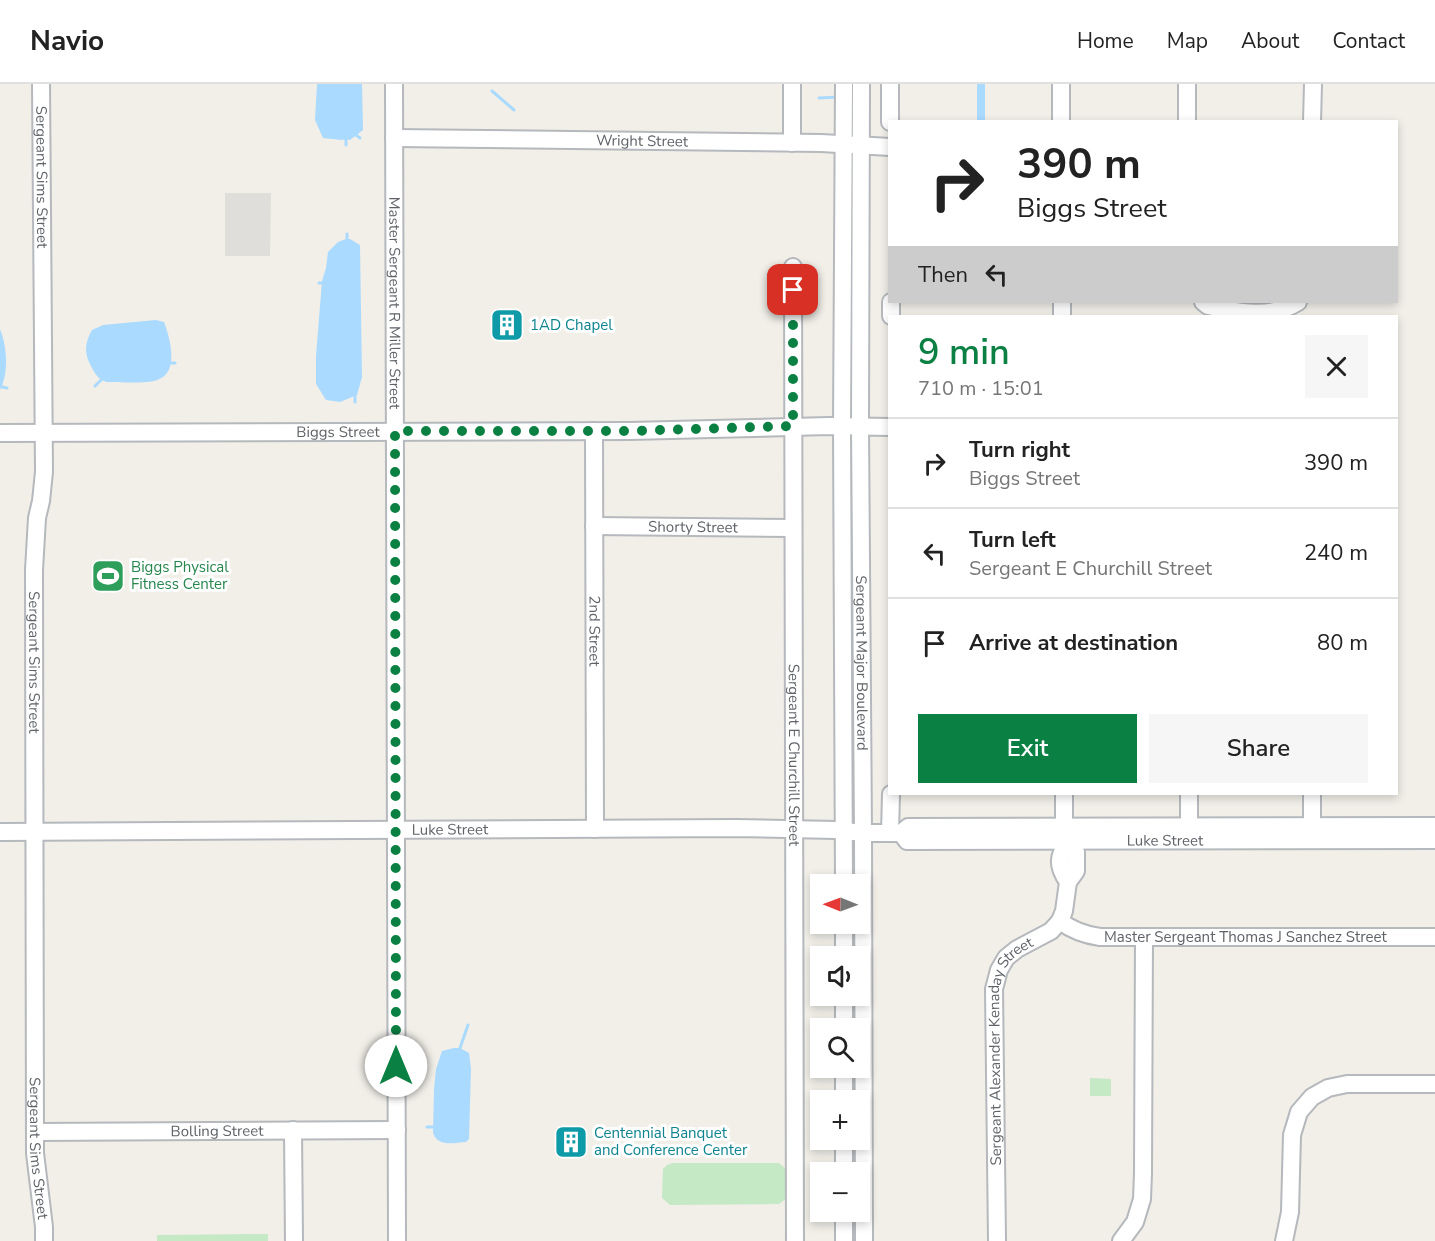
<!DOCTYPE html>
<meta charset="utf-8">
<style>
:root{--surface:#fff;--page:#f6f6f6;--text:#222;--muted:#767676;--line:#e0e0e0;--accent:#0b8043}
body{margin:0;font-family:"Nunito Sans",sans-serif;background:var(--page);color:var(--text);height:100vh;display:flex;flex-direction:column;font-size:22px;white-space:nowrap}
*{box-sizing:border-box;margin:0}
p{font-size:20px;color:var(--muted)}
.icon{flex:none;width:33px;height:33px;fill:none;stroke:currentColor;stroke-width:2;stroke-linecap:round;stroke-linejoin:round}
.map{position:relative;flex:1;overflow:hidden}
.details{position:absolute;left:888px;top:231px;width:510px;height:480px;display:flex;flex-direction:column;background:var(--surface);border-radius:0px;box-shadow:0 3px 9px #0003}
.details>*{flex:none}
.guide{position:absolute;left:888px;top:36px;width:510px;height:183px;border-radius:0px;box-shadow:0 3px 9px #0003;background:#fff;color:var(--text);overflow:hidden}
.needle{width:39px;rotate:271deg}
.fabs{position:absolute;left:810px;top:790px;display:grid;gap:12px}
.fabs a{display:grid;place-items:center;width:60px;height:60px;border-radius:0px;background:var(--surface);box-shadow:0 3px 9px #0003;font-size:30px}
.pin{position:absolute;display:grid;place-items:center;width:51px;height:51px;color:#fff;margin:-26px;border-radius:12px;box-shadow:0 3px 9px #0006}
.me{position:absolute;width:66px;margin:-33px;rotate:0deg;stroke-linejoin:round;filter:drop-shadow(0 0 4px #0008)}
.turn{display:flex;align-items:center;gap:21px;height:126px;padding:0 30px;font-size:27px}
.turn .icon{width:78px;height:78px;stroke-width:2.5}
.turn b{display:block;font-size:42px;line-height:51px}
.then{display:flex;align-items:center;height:57px;padding:0 30px;background:#0003;gap:12px;font-size:22px}
.round{display:grid;place-items:center;flex:none;width:63px;height:63px;border-radius:0px;background:var(--page)}
.head{display:flex;align-items:center;justify-content:space-between;height:102px;padding:0 30px}
h1{font-size:36px;font-weight:600;line-height:45px;color:var(--accent)}
.button{display:flex;gap:12px;margin-top:auto;padding:12px 30px}
.button a{flex:1;height:69px;border-radius:0px;background:var(--accent);color:#fff;font-size:24px;font-weight:600;line-height:69px;text-align:center}
.button a+a{background:var(--page);color:var(--text)}
ul{padding:0;list-style:none}
li{display:flex;align-items:center;gap:18px;height:90px;padding:0 30px;border-top:2px solid var(--line)}
li div{flex:1}
li b{display:block;font-size:22px}
li em{font-style:normal}
header{display:flex;align-items:center;gap:36px;box-sizing:border-box;height:84px;padding:0 30px;background:var(--surface);border-bottom:2px solid var(--line)}
header strong{font-size:28px}
nav{display:flex;gap:33px;margin-inline-start:auto;font-size:21px}
.map>svg:first-child{display:block}
.industrial{fill:#e0deda}
.green{fill:#c5e8c5}
.water{fill:#aadaff}
.lines{fill:none;stroke-linecap:round;stroke-linejoin:round}
.stream{stroke:#aadaff;stroke-width:3}
.minor-casing{stroke:#b5b8bc;stroke-width:20}
.minor{stroke:#fff;stroke-width:16}
.route{stroke:#0b8043;stroke-width:10;stroke-dasharray:0 18}
.labels{text-anchor:middle;stroke-width:6;stroke-linejoin:round;paint-order:stroke}
.street-label{font-size:15px;fill:#5f6368;stroke:#fff}
.culture-label{font-size:15px;fill:#0d838f;stroke:#fff;text-anchor:start}
.leisure-label{font-size:15px;fill:#27864d;stroke:#fff;text-anchor:start}
</style>
<header>
<strong>Navio</strong>
<nav><a>Home</a><a>Map</a><a>About</a><a>Contact</a></nav>
</header>
<div class="map">
<svg width="1435" height="1157" viewBox="0 0 1435 1157">
<rect width="100%" height="100%" fill="#f1efe8"/>
<path class="industrial" d="M 225,109 L 271,109 L 270,172 L 225,172 Z"/>
<g class="green">
<path d="M 1090,994 L 1111,995 L 1111,1012 L 1090,1012 Z"/>
<path d="M 673,1079 L 779,1079 L 788,1087 L 787,1114 L 779,1120 L 670,1121 L 662,1114 L 663,1085 L 667,1081 Z"/>
<path d="M 268,1150 L 268,1157 L 157,1157 L 157,1151 Z"/>
</g>
<g class="water">
<path d="M 317,0 L 362,0 L 363,46 L 350,56 L 346,55 L 342,56 L 323,54 L 315,36 Z"/>
<rect x="977" y="0" width="8" height="37"/>
<path d="M 346,155 L 350,155 L 360,161 L 362,293 L 357,311 L 340,318 L 326,316 L 316,300 L 316,272 L 322,197 L 326,184 L 328,168 L 338,158 Z"/>
<path d="M 156,236 L 164,238 C 170,254 180,289 157,296 C 147,300 118,298 106,298 C 98,295 96,291 92,284 C 84,270 84,260 92,246 L 103,241 Z"/>
<path d="M 0,245 C 7,263 9,288 0,306 Z"/>
<path d="M 454,964 L 460,964 L 469,969 L 471,985 L 469,1055 L 466,1058 C 453,1059 438,1063 433,1049 L 434,1005 L 436,985 L 442,967 Z"/>
</g>
<g class="lines">
<g class="stream">
<path d="M 492,7 L 514,26"/>
<path d="M 819,14 L 839,13"/>
<path d="M 356,51 L 360,54"/>
<path d="M 346,55 L 346,61"/>
<path d="M 347,155 L 347,150"/>
<path d="M 319,199 L 322,199"/>
<path d="M 170,279 L 175,279"/>
<path d="M 95,302 L 101,296"/>
<path d="M 2,303 L 7,304"/>
<path d="M 355,318 L 355,311"/>
<path d="M 460,964 L 468,941"/>
<path d="M 427,1043 L 434,1043"/>
</g>
<g class="minor-casing">
<g id="minor">
<path id="s1" d="M 41,0 L 44,388 L 41,417 L 37,434 L 34,486 L 35,1069 L 44,1143 L 44,1157"/>
<path id="s2" d="M 394,0 L 397,1157"/>
<path d="M 792,0 L 792,59"/>
<path id="s3" d="M 861,0 L 860,342 L 863,749 L 864,1157"/>
<path d="M 890,0 L 890,38"/>
<path d="M 1061,0 L 1061,38"/>
<path d="M 1187,38 L 1187,0"/>
<path d="M 1312,38 L 1313,0"/>
<path id="s4" d="M 394,54 L 821,59 L 890,63"/>
<path id="s5" d="M 793,183 L 795,1157"/>
<path d="M 891,218 L 891,232"/>
<path d="M 1062,218 L 1062,232"/>
<path d="M 1203,218 L 1208,222 C 1237,228 1272,235 1298,218"/>
<path id="s6" d="M 594,347 L 595,745"/>
<path id="s7" d="M 0,349 L 630,347 L 829,342 L 890,343"/>
<path id="s8" d="M 594,442 L 793,444"/>
<path d="M 1189,710 L 1189,752"/>
<path id="s9" d="M 0,748 L 735,744 L 836,746 L 863,749 L 901,749 L 908,743 L 1435,742"/>
<path d="M 890,749 L 891,710"/>
<path id="s10" d="M 901,749 L 907,757 L 1435,756"/>
<path d="M 1312,754 L 1312,710"/>
<path d="M 1068,798 C 1057,782 1057,772 1069,757"/>
<path d="M 844,801 L 842,342 L 844,0"/>
<path id="s11" d="M 1060,837 C 1073,847 1085,851 1100,853 L 1435,853"/>
<path d="M 844,873 L 844,840"/>
<path d="M 844,945 L 844,912"/>
<path d="M 844,1017 L 844,984"/>
<path d="M 293,1046 L 294,1157"/>
<path id="s12" d="M 35,1048 L 397,1046"/>
<path d="M 844,1089 L 844,1056"/>
<path d="M 844,1157 L 844,1128"/>
<path id="s13" d="M 997,1157 L 994,905 L 999,886 L 1006,874 L 1017,865 L 1051,847 L 1060,837 L 1064,827 L 1068,798 L 1076,787 L 1076,768 L 1069,757 L 1064,743 L 1064,710"/>
<path d="M 1121,1157 L 1135,1138 L 1142,1115 L 1143,1089 L 1144,853"/>
<path d="M 1284,1157 L 1290,1128 L 1292,1051 L 1299,1028 L 1312,1013 L 1328,1004 L 1347,1000 L 1435,1000"/>
</g>
</g>
<use href="#minor" class="minor"/>
</g>
<g class="lines">
<path class="route" d="M 396,982 L 395,347 L 630,347 L 793,342 L 793,206"/>
</g>
<defs>
<g id="building-square" transform="scale(1.725)"><rect x="-9" y="-9" width="18" height="18" rx="4" fill="#0f9aa8" stroke="#fff"/><path d="M-4-6H4V6H1V3H-1V6H-4ZM-2.5-4.3h1.7v1.8h-1.7ZM.8-4.3h1.7v1.8H.8ZM-2.5-1h1.7V.8h-1.7ZM.8-1h1.7V.8H.8Z" fill="#fff"/></g>
<g id="stadium-square" transform="scale(1.725)"><rect x="-9" y="-9" width="18" height="18" rx="4" fill="#2e9e5b" stroke="#fff"/><path d="M0-5a6.5 5 0 1 0 0 10a6.5 5 0 1 0 0-10ZM-3.5-1.8h7v3.6h-7Z" fill="#fff"/></g>
</defs>
<g fill-rule="evenodd">
<use href="#building-square" x="507" y="241"/>
<use href="#stadium-square" x="108" y="492"/>
<use href="#building-square" x="571" y="1058"/>
</g>
<g class="labels">
<g class="street-label">
<text dy="5" stroke="none"><textPath href="#s4" startOffset="248">Wright Street</textPath></text>
<text dy="5" stroke="none"><textPath href="#s1" startOffset="93">Sergeant Sims Street</textPath></text>
<text dy="5" stroke="none"><textPath href="#s2" startOffset="219">Master Sergeant R Miller Street</textPath></text>
<text dy="5" stroke="none"><textPath href="#s7" startOffset="338">Biggs Street</textPath></text>
<text dy="5" stroke="none"><textPath href="#s8" startOffset="99">Shorty Street</textPath></text>
<text dy="5" stroke="none"><textPath href="#s6" startOffset="200">2nd Street</textPath></text>
<text dy="5" stroke="none"><textPath href="#s1" startOffset="579">Sergeant Sims Street</textPath></text>
<text dy="5" stroke="none"><textPath href="#s3" startOffset="579">Sergeant Major Boulevard</textPath></text>
<text dy="5" stroke="none"><textPath href="#s5" startOffset="488">Sergeant E Churchill Street</textPath></text>
<text dy="5" stroke="none"><textPath href="#s9" startOffset="450">Luke Street</textPath></text>
<text dy="5" stroke="none"><textPath href="#s10" startOffset="268">Luke Street</textPath></text>
<text dy="5" stroke="none"><textPath href="#s11" startOffset="189">Master Sergeant Thomas J Sanchez Street</textPath></text>
<text dy="5" stroke="none"><textPath href="#s13" startOffset="196">Sergeant Alexander Kenaday Street</textPath></text>
<text dy="5" stroke="none"><textPath href="#s12" startOffset="182">Bolling Street</textPath></text>
<text dy="5" stroke="none"><textPath href="#s1" startOffset="1065">Sergeant Sims Street</textPath></text>
</g>
<g class="culture-label">
<text x="530" y="246">1AD Chapel</text>
<text x="594" y="1054">Centennial Banquet<tspan x="594" dy="17">and Conference Center</tspan></text>
</g>
<g class="leisure-label">
<text x="131" y="488">Biggs Physical<tspan x="131" dy="17">Fitness Center</tspan></text>
</g>
</g>
</svg>
<div class="fabs">
<a><svg class="needle" viewBox="-14 -14 28 28"><path d="M0-13l5 13h-10z" fill="#e53935"/><path d="M0 13l5-13h-10z" fill="#767676"/></svg></a>
<a><svg class="icon" aria-label="sound" viewBox="0 0 24 24"><path d="M4 9h4l5-4v14l-5-4H4zM17 9q2 3 0 6"/></svg></a>
<a><svg class="icon" aria-label="search" viewBox="0 0 24 24"><circle cx="10" cy="10" r="6"/><path d="M15 15l6 6"/></svg></a>
<a>+</a>
<a>−</a>
</div>
<div class="pin" style="left:793px;top:206px;background:#d93025"><svg class="icon" aria-label="arrive" viewBox="0 0 24 24"><path d="M6 21V4h12l-3 4 3 4H6"/></svg></div>
<svg class="me" style="left:396px;top:982px" viewBox="-20 -20 40 40"><circle r="19" fill="#fff"/><path d="M0-13L10 11 0 6-10 11z" fill="#0b8043"/></svg>
<div class="guide">
<div class="turn"><svg class="icon" aria-label="right" viewBox="0 0 24 24"><path d="M7 20v-9h11M14 6l5 5-5 5"/></svg><div><b>390 m</b>Biggs Street</div></div>
<div class="then">Then<svg class="icon" aria-label="left" viewBox="0 0 24 24"><path d="M17 20v-9H6M10 6l-5 5 5 5"/></svg></div>
</div>
<section class="details">
<div class="head"><div><h1>9 min</h1><p>710 m · 15:01</p></div><a class="round"><svg class="icon" aria-label="close" viewBox="0 0 24 24"><path d="M6 6l12 12M18 6L6 18"/></svg></a></div>
<ul>
<li><svg class="icon" aria-label="right" viewBox="0 0 24 24"><path d="M7 20v-9h11M14 6l5 5-5 5"/></svg><div><b>Turn right</b><p>Biggs Street</p></div><em>390 m</em></li>
<li><svg class="icon" aria-label="left" viewBox="0 0 24 24"><path d="M17 20v-9H6M10 6l-5 5 5 5"/></svg><div><b>Turn left</b><p>Sergeant E Churchill Street</p></div><em>240 m</em></li>
<li><svg class="icon" aria-label="arrive" viewBox="0 0 24 24"><path d="M6 21V4h12l-3 4 3 4H6"/></svg><div><b>Arrive at destination</b></div><em>80 m</em></li>
</ul>
<div class="button"><a>Exit</a><a>Share</a></div>
</section>
</div>
